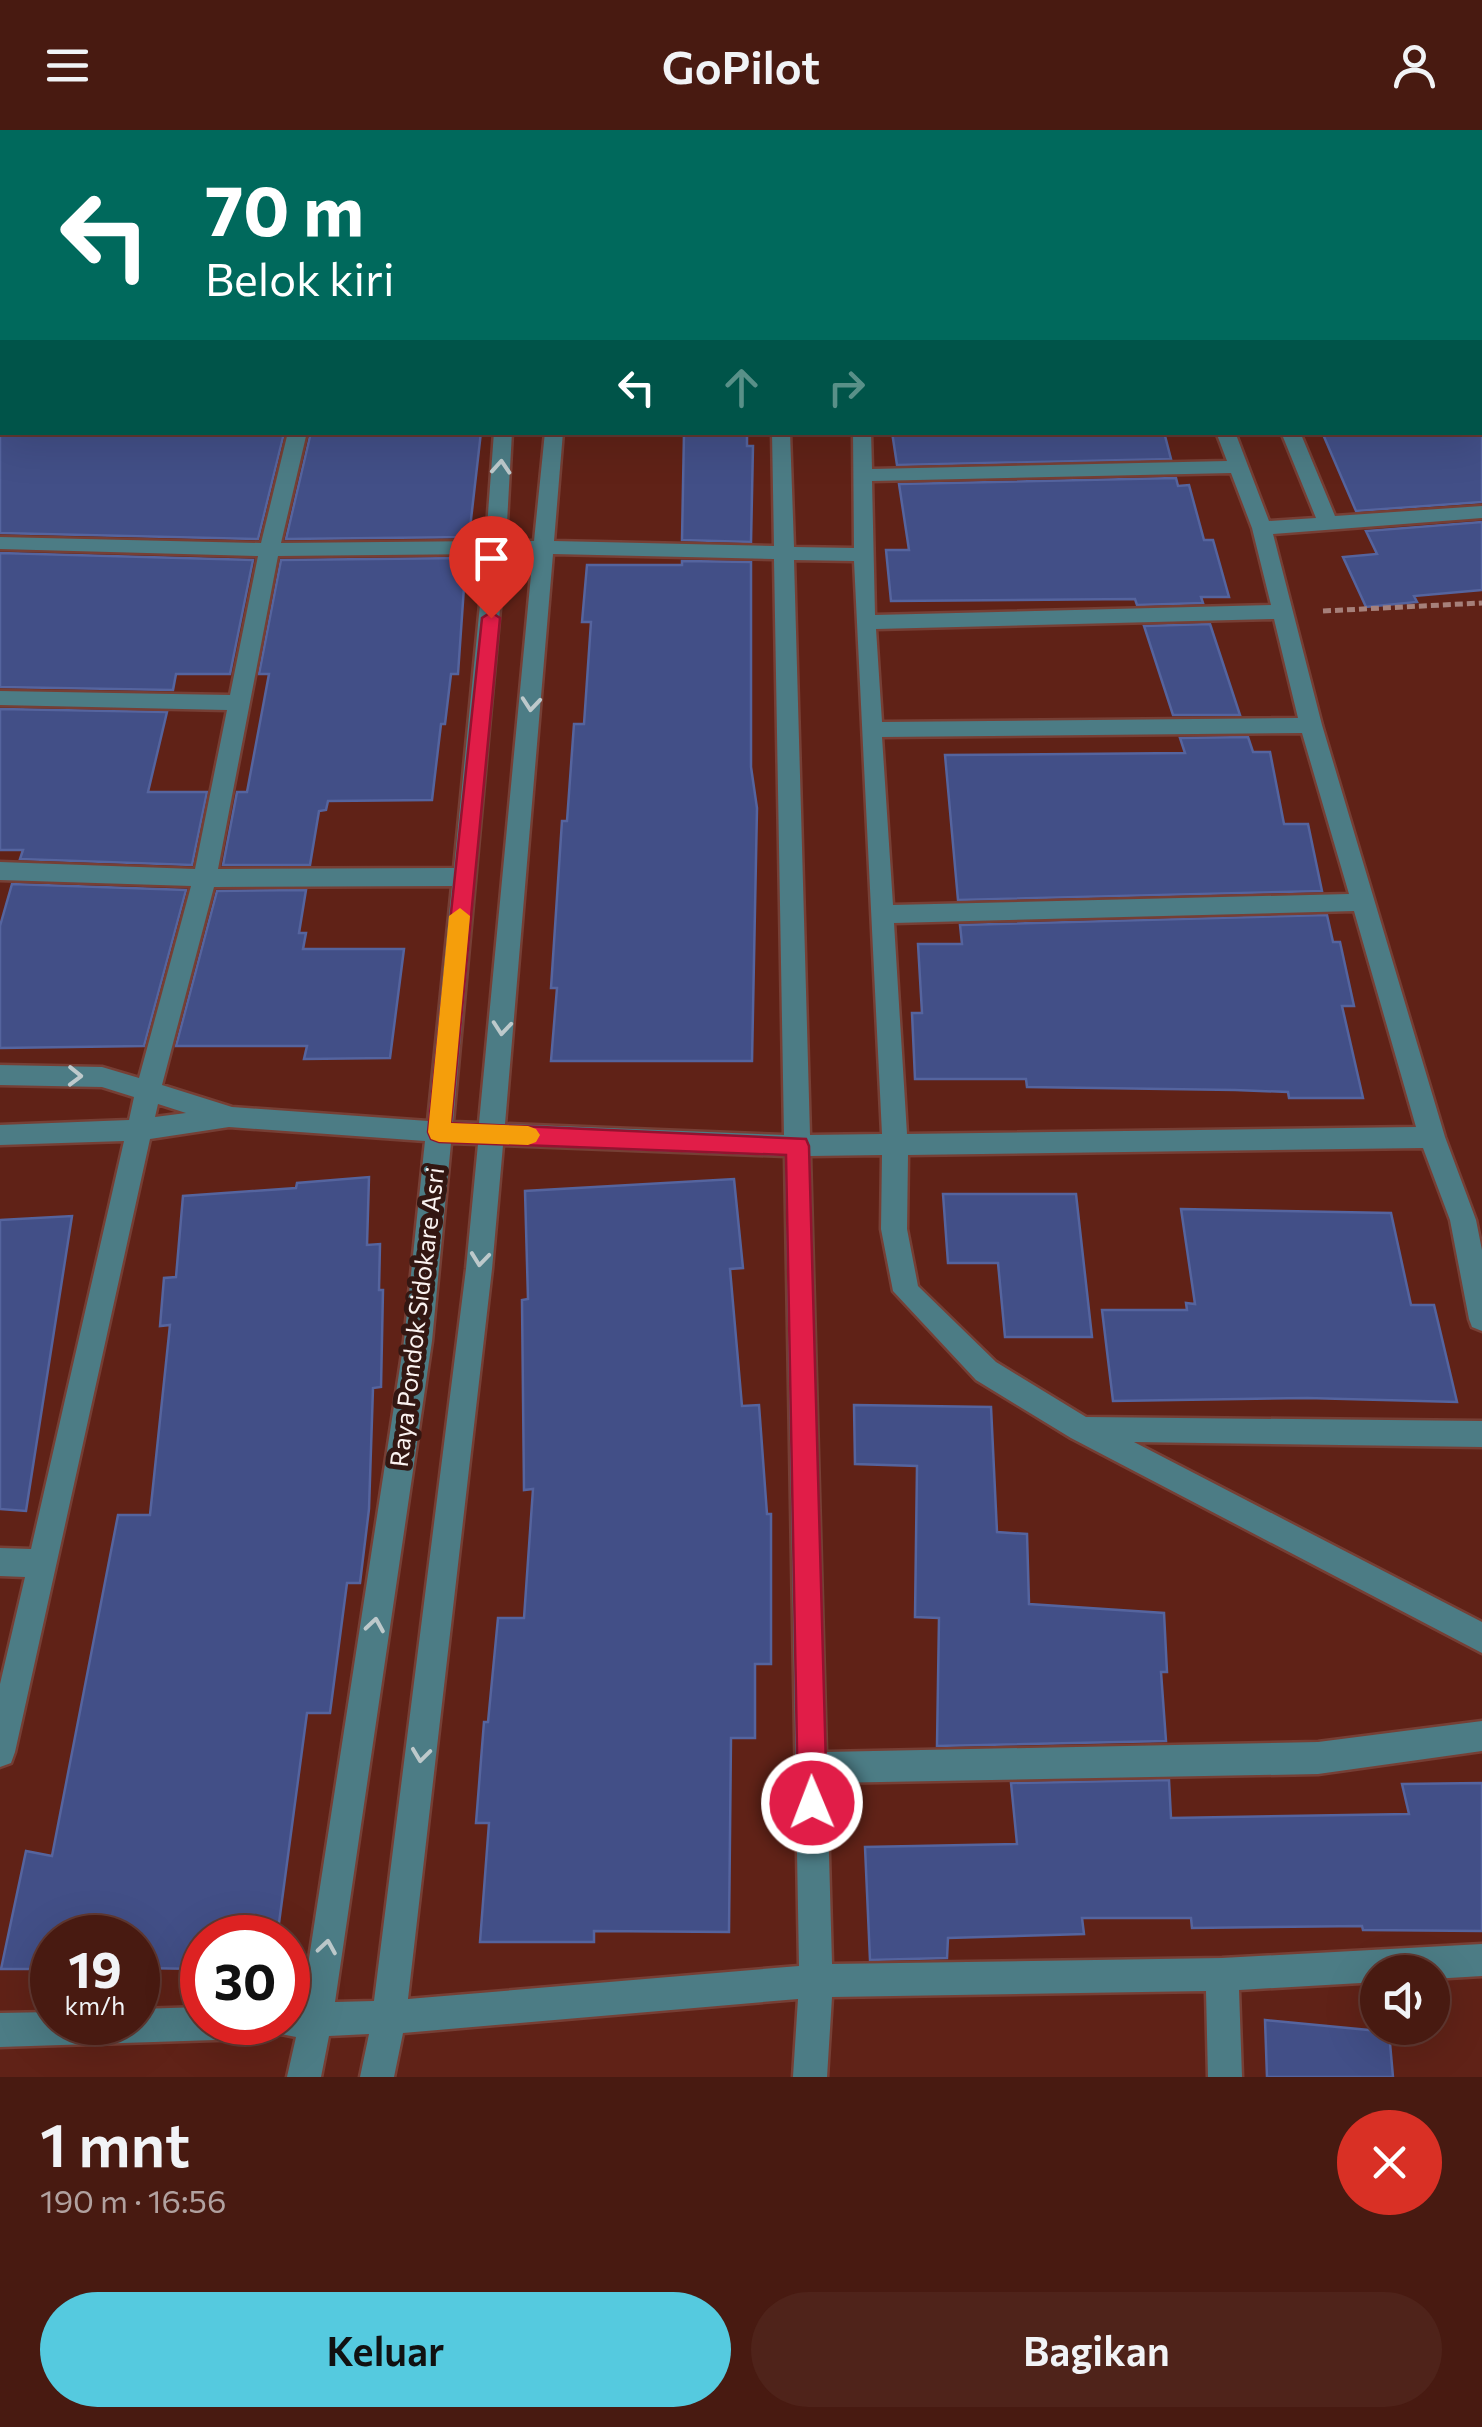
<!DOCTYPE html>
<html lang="id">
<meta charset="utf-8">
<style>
:root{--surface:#481a11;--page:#4f231a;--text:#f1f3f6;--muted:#b1a19f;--line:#603831;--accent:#55cadf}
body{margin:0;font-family:Commissioner,sans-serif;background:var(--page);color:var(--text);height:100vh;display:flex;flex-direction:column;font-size:38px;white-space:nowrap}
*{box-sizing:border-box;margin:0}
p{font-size:32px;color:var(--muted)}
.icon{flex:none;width:55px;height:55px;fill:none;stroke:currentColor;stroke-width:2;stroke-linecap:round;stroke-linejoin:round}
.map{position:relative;height:1947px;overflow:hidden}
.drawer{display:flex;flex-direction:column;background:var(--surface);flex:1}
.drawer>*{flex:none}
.hud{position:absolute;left:0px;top:0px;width:1482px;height:305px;box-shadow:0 10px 40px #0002,0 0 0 2px var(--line);background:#00695c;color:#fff;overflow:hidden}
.buttons{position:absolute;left:1360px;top:1825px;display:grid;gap:20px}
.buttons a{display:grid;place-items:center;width:90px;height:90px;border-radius:50%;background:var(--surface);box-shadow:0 10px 40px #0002,0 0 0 2px var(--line);font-size:50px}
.speed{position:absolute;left:30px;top:1785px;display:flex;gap:20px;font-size:50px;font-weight:700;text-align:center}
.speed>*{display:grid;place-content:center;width:130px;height:130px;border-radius:50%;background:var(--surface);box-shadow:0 10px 40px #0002,0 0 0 2px var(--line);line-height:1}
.speed small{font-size:25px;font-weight:400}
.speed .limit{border:15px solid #d22;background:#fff;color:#111}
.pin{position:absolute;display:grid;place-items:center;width:85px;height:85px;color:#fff;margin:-102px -42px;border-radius:50% 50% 50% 0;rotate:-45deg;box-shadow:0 0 10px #0007}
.pin .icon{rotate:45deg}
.me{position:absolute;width:110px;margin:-55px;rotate:359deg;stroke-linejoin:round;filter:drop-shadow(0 0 8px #0008)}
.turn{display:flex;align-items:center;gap:35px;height:210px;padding:0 40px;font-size:45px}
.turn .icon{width:130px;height:130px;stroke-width:2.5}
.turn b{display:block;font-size:70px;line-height:85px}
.lanes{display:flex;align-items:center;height:95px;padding:0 40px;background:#0003;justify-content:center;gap:50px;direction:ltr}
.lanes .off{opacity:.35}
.round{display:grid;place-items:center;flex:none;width:105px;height:105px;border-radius:52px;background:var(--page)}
.summary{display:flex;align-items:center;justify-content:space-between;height:170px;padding:0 40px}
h1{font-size:60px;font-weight:600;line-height:75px}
.action{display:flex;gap:20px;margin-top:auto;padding:20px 40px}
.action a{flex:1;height:115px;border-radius:60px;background:var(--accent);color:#111;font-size:40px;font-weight:600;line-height:115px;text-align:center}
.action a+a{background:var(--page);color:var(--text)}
header{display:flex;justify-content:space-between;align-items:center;height:130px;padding:0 40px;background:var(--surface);font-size:45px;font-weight:600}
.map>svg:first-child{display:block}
.building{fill:#424f87;stroke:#55649e;stroke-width:2.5}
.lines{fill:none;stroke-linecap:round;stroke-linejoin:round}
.minor-casing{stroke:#763f35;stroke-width:5}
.path{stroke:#a6807a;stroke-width:5;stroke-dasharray:8 4;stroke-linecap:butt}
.minor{fill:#4c7c85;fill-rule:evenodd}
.oneway{stroke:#bdc9cb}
.route{fill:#e11d48;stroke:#92132f;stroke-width:2.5}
.slow{fill:#f59e0b}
.labels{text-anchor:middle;stroke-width:10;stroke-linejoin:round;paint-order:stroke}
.street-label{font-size:25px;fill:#faf2f0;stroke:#331712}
</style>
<header><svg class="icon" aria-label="menu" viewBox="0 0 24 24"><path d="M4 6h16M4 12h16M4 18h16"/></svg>GoPilot<svg class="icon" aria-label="person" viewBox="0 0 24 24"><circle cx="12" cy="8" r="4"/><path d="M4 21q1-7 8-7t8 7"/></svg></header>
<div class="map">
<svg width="1482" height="1947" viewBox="0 0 1482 1947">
<rect width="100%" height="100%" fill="#602217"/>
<g class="building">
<path d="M 0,302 L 228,303 L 284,303 L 258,409 L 0,403 Z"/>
<path d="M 311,302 L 481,302 L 469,407 L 286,409 Z"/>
<path d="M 747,302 L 747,316 L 753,316 L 751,412 L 682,410 L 684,303 Z"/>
<path d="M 892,302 L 1164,302 L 1171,329 L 897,335 Z"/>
<path d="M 1322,302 L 1482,302 L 1482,372 L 1356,381 Z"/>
<path d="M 1176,348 L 1178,356 L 1189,355 L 1204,410 L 1213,410 L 1229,467 L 1201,467 L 1203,473 L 1137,475 L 1135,469 L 891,471 L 886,420 L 909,420 L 899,354 Z"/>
<path d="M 1482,392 L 1482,460 L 1414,466 L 1417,472 L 1366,477 L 1343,427 L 1377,424 L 1366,401 Z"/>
<path d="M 0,423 L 253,430 L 230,544 L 176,544 L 173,560 L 0,557 Z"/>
<path d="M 466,428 L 458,544 L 451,544 L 445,594 L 441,594 L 432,670 L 328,671 L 326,680 L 319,681 L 310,735 L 223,735 L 237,662 L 247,662 L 269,544 L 259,544 L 281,430 Z"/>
<path d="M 682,431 L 751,432 L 751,637 L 757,678 L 752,931 L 551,931 L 557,858 L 551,858 L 562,691 L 567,691 L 574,594 L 584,594 L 591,492 L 582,492 L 587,435 L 682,435 Z"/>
<path d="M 1210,494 L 1240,585 L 1173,585 L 1144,496 Z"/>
<path d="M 0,579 L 167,582 L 148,662 L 207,662 L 192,735 L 20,729 L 23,720 L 0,720 Z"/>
<path d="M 1248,607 L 1253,622 L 1270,622 L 1284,694 L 1308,694 L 1322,761 L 958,770 L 945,625 L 1185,623 L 1180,608 Z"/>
<path d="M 12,754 L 186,760 L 144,916 L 0,918 L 0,796 Z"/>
<path d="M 306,760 L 299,803 L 306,803 L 303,819 L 404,819 L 390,928 L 304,929 L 307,916 L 176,916 L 217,761 Z"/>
<path d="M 1327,785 L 1333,812 L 1340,812 L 1354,876 L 1342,876 L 1363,968 L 1289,968 L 1288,962 L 1235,960 L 1027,957 L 1026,949 L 915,949 L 912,883 L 922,883 L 918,814 L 962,814 L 960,795 Z"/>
<path d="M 369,1047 L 367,1115 L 380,1114 L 379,1160 L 383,1160 L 381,1257 L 373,1258 L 369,1379 L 360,1453 L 347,1453 L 330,1583 L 307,1583 L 277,1808 L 202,1808 L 202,1839 L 138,1838 L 138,1808 L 52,1808 L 52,1839 L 1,1839 L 26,1721 L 52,1726 L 118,1385 L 150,1385 L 170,1195 L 160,1196 L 164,1148 L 176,1147 L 183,1066 L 296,1058 L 297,1053 Z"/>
<path d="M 734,1049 L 743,1138 L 730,1139 L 742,1276 L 759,1275 L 767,1384 L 771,1384 L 771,1534 L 755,1534 L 755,1608 L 731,1608 L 729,1802 L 594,1801 L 594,1812 L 480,1812 L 489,1693 L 476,1693 L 484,1592 L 488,1592 L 498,1488 L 524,1488 L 533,1359 L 524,1360 L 522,1170 L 528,1169 L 525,1061 Z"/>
<path d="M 943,1064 L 1076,1064 L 1092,1207 L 1005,1207 L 998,1133 L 948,1133 Z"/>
<path d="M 1181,1079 L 1391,1083 L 1411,1175 L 1434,1175 L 1457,1272 L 1307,1268 L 1113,1271 L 1102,1180 L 1187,1180 L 1186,1173 L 1195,1174 Z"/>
<path d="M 72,1086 L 26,1381 L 0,1379 L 0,1090 Z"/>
<path d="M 854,1275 L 991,1277 L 997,1402 L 1027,1404 L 1029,1474 L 1164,1483 L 1167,1542 L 1161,1542 L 1166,1611 L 937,1616 L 939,1488 L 915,1487 L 917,1336 L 855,1334 Z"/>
<path d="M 1169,1650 L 1171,1688 L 1409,1684 L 1402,1654 L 1482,1653 L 1482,1801 L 1363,1800 L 1362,1796 L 1192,1798 L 1191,1788 L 1082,1788 L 1084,1804 L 948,1808 L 947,1828 L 870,1830 L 865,1717 L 1017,1714 L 1011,1653 Z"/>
<path d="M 1265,1890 L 1389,1902 L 1393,1947 L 1267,1947 Z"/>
</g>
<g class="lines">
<g class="minor-casing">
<g id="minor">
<rect x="523" y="0" width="16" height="2"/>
<rect x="766" y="0" width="16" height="2"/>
<rect x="829" y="0" width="16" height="2"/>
<path d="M 1075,0 L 1137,0 L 1138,2 L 1074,2 Z"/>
<rect x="1175" y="0" width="16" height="2"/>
<rect x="1480" y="13" width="2" height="10"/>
<rect x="0" y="56" width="2" height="10"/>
<rect x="1480" y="111" width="2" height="10"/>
<rect x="0" y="173" width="2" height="10"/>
<rect x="1480" y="226" width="2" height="10"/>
<rect x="0" y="281" width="2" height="12"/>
<path d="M 288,302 L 307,302 L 281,413 L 486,411 L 494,302 L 512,302 L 506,411 L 534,411 L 545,302 L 563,302 L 554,411 L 774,416 L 772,302 L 790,302 L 794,417 L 854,418 L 853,302 L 871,302 L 872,339 L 1227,331 L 1216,302 L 1235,302 L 1269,391 L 1316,388 L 1281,302 L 1300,302 L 1335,386 L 1482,376 L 1482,388 L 1273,404 L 1322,595 L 1445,1007 L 1476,1090 L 1482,1120 L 1482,1201 L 1472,1197 L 1469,1189 L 1450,1090 L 1423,1018 L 908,1025 L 907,1099 L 918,1156 L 996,1232 L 1086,1287 L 1482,1291 L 1482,1317 L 1134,1312 L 1482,1492 L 1482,1523 L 1071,1308 L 976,1250 L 893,1161 L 881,1099 L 882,1025 L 810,1026 L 826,1622 L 1318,1612 L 1482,1591 L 1482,1621 L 1318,1644 L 827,1653 L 832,1834 L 1222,1828 L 1482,1814 L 1482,1846 L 1432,1849 L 1432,1842 L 1378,1842 L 1378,1852 L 1239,1860 L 1242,1947 L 1208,1947 L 1206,1861 L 832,1867 L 827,1947 L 793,1947 L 798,1869 L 403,1903 L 394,1947 L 360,1947 L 369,1904 L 329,1906 L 321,1947 L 287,1947 L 296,1907 L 276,1903 L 272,1892 L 288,1892 L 288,1874 L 302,1874 L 404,1211 L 425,1011 L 229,997 L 150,1009 L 15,1622 L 11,1633 L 0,1637 L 0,1554 L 25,1447 L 0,1446 L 0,1418 L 31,1419 L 124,1011 L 0,1015 L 0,995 L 129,990 L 134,967 L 102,957 L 0,955 L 0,935 L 102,937 L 139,948 L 191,756 L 0,750 L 0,732 L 195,739 L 227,580 L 0,575 L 0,561 L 230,565 L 258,426 L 0,419 L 0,407 L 261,413 ZM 1231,343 L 1252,398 L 1271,475 L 875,485 L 872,351 ZM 485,424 L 454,738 L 218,739 L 278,426 ZM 505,424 L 533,424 L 479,993 L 453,992 ZM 553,424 L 774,429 L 784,1005 L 505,994 ZM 794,430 L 854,431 L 882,1004 L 810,1005 ZM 1274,489 L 1298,588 L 882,592 L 876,499 ZM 1302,603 L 1349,764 L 893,775 L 882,607 ZM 452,756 L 428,991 L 232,977 L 162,955 L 214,757 ZM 1354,781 L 1416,997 L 907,1004 L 894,793 ZM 158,974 L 186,983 L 155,987 ZM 451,1013 L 478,1014 L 466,1139 L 374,1871 L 335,1872 L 432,1211 ZM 503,1015 L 785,1026 L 799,1836 L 408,1869 L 492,1139 Z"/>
<path d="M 202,1877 L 202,1892 L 263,1892 L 258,1904 L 246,1909 L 0,1917 L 0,1883 L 52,1882 L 52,1892 L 138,1892 L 138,1879 Z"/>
</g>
</g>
<path class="path" d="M 1323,481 L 1482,473"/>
<use href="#minor" class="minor"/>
</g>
<defs><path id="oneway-chevron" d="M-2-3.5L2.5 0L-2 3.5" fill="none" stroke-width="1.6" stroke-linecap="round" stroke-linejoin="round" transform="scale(2.5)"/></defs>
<g class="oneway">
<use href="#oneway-chevron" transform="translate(501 337) rotate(-86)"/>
<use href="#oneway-chevron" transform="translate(531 574) rotate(95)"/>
<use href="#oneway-chevron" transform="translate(502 898) rotate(95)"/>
<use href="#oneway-chevron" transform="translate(75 946) rotate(1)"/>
<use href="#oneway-chevron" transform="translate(480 1129) rotate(96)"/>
<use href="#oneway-chevron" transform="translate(375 1495) rotate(-81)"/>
<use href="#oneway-chevron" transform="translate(421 1625) rotate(97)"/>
<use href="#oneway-chevron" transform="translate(327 1817) rotate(-81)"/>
</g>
<path class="route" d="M 491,482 L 500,488 L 451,993 L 806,1009 L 809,1016 L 827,1673 L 822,1683 L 812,1688 L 802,1683 L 798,1673 L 786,1025 L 439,1012 L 431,1009 L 428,1002 L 482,488 Z"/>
<path class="slow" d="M 460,778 L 470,786 L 451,993 L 528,996 L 536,999 L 540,1005 L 536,1012 L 528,1015 L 439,1012 L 431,1009 L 428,1002 L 449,786 Z"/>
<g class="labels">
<g class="street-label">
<text transform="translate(417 1187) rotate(-83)" y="9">Raya Pondok Sidokare Asri</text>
</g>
</g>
</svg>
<div class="buttons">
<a><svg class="icon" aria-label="sound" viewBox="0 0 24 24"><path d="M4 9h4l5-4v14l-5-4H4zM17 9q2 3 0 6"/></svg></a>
</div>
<div class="speed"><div>19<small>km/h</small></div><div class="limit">30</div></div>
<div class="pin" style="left:491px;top:488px;background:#d93025"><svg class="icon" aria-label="arrive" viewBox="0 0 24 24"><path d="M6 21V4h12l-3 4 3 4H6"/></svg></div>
<svg class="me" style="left:812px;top:1673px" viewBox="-20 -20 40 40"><circle r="17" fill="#e11d48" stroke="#fff" stroke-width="3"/><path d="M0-11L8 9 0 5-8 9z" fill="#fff"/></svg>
<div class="hud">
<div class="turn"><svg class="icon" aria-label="left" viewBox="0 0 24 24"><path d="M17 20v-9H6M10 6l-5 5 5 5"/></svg><div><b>70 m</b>Belok kiri</div></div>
<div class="lanes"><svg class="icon" aria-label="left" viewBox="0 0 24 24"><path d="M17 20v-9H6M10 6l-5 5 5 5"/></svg><svg class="icon off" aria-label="ahead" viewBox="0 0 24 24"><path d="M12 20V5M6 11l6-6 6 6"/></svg><svg class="icon off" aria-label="right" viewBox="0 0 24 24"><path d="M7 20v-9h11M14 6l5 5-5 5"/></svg></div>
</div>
</div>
<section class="drawer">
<div class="summary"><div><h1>1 mnt</h1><p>190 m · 16:56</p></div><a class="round" style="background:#d93025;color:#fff"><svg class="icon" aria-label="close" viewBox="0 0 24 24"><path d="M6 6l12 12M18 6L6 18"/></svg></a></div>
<div class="action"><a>Keluar</a><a>Bagikan</a></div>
</section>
